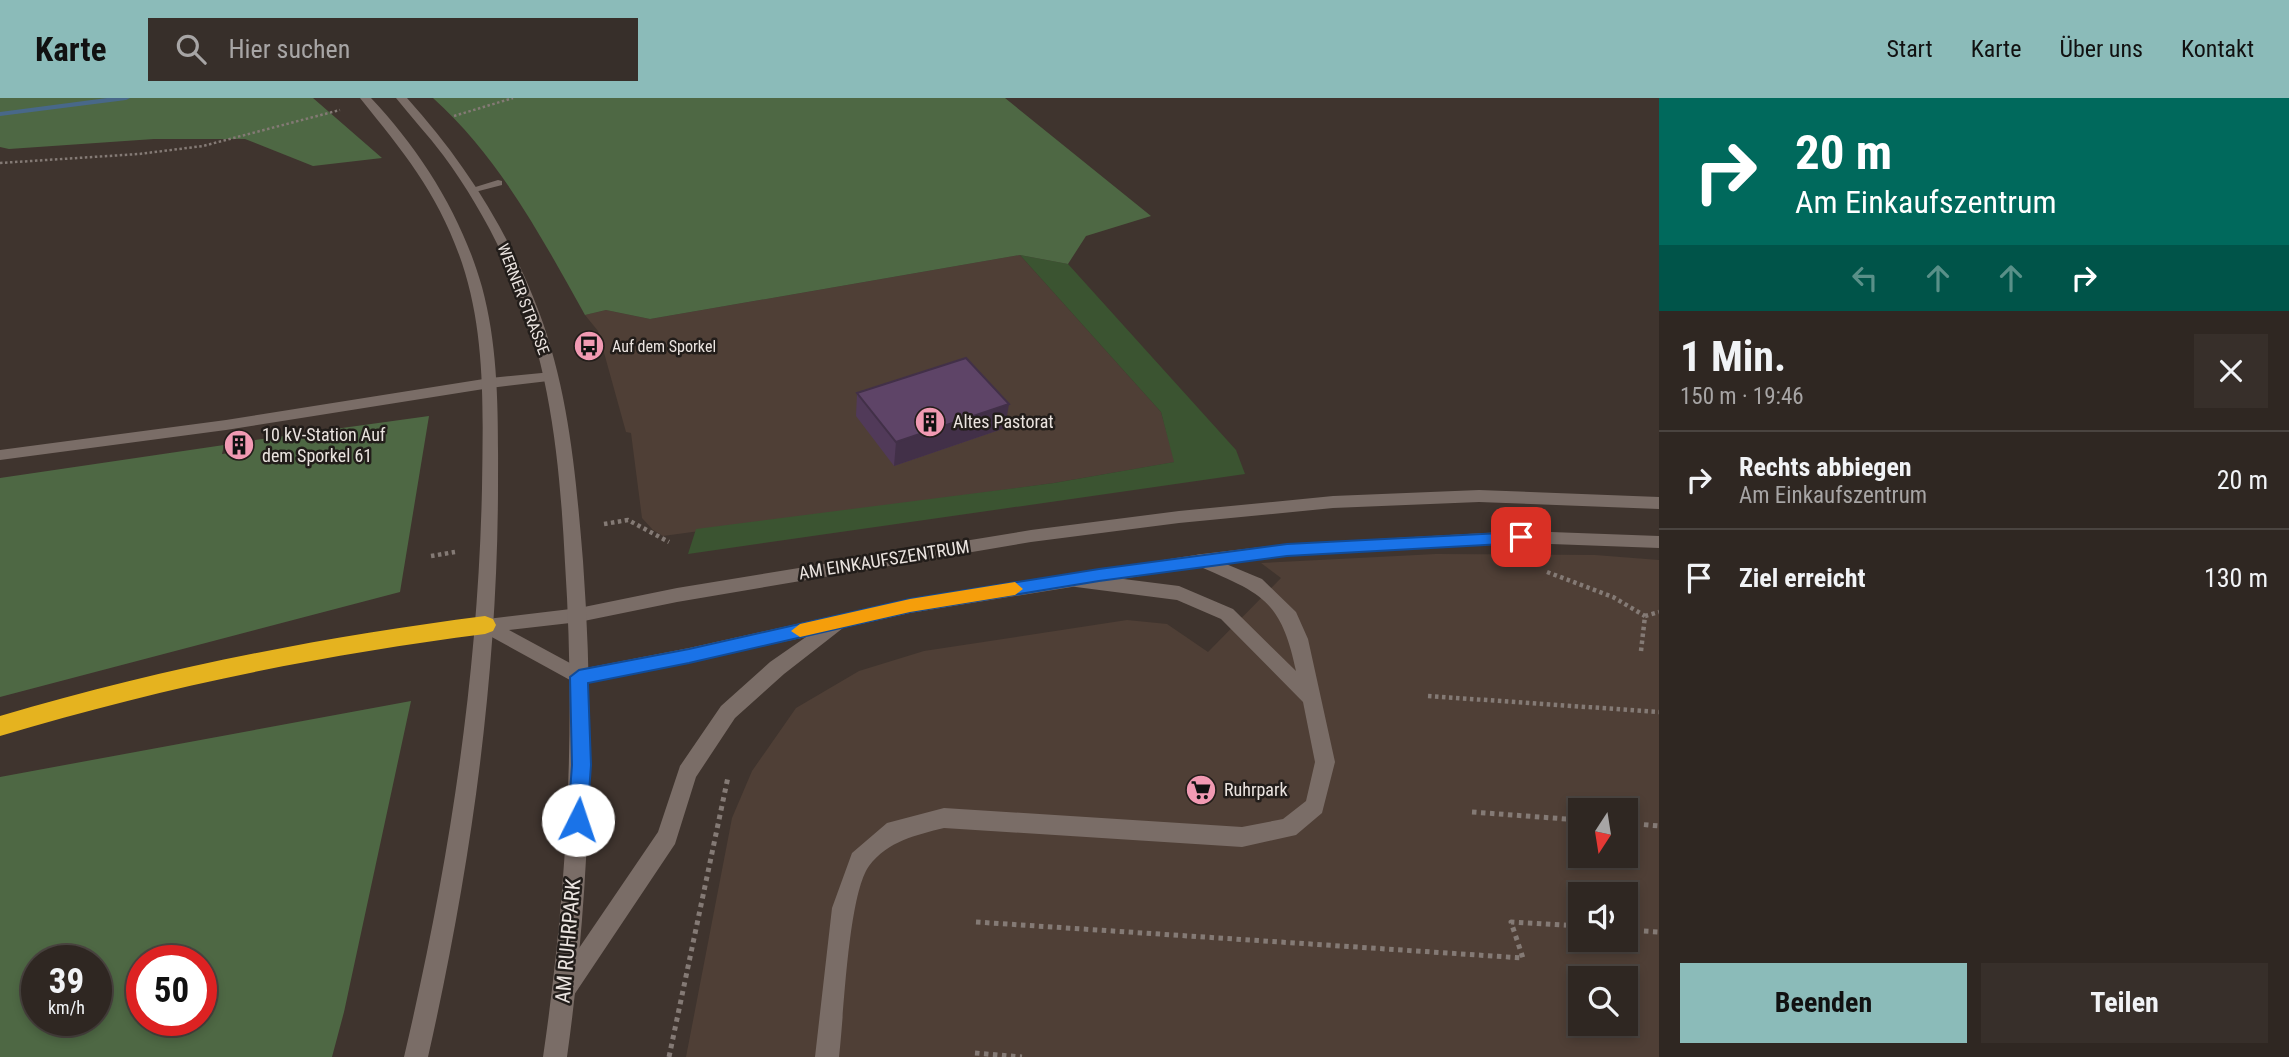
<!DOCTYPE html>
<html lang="de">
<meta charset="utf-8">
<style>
:root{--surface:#2f2722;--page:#372f2a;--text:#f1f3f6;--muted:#a7a5a5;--line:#4a4440;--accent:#8bbbb9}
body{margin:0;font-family:"Roboto Condensed",sans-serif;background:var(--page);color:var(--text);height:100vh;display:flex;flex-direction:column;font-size:26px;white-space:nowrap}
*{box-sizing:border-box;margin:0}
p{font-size:23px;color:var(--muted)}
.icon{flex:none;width:38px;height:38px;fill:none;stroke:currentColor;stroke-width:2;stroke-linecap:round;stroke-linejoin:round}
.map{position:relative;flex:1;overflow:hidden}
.drawer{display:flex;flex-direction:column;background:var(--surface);width:630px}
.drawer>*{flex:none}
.hud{background:#00695c;color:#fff;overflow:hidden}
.needle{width:46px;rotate:192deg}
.fabs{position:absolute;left:1568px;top:700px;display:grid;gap:14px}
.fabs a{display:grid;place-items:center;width:70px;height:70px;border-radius:0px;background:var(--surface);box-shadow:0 4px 10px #0003,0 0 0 2px var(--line);font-size:35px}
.speed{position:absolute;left:21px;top:847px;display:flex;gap:14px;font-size:35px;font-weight:700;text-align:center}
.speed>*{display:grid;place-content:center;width:91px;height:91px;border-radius:50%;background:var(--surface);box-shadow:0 4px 10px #0003,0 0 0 2px var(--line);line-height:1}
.speed small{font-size:18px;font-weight:400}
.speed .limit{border:10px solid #d22;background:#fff;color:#111}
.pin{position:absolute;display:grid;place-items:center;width:60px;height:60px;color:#fff;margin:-30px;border-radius:14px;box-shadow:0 4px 10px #0006}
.me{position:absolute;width:77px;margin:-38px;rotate:4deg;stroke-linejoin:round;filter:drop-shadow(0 0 5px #0008)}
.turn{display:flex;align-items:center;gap:24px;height:147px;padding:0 21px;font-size:32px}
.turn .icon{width:91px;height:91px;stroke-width:2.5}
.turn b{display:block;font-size:49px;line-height:60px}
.lanes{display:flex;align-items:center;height:66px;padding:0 21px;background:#0003;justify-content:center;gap:35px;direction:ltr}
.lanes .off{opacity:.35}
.round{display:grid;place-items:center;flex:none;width:74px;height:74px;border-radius:0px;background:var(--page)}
.head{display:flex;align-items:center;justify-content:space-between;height:119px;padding:0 21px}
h1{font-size:42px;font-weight:700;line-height:52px}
.button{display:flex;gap:14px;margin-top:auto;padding:14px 21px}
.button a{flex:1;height:80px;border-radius:0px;background:var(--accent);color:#111;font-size:28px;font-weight:700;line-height:80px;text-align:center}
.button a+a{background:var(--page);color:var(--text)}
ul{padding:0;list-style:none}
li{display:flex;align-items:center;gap:21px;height:98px;padding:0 21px;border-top:2px solid var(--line)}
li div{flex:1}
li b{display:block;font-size:26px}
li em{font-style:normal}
header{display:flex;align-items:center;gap:42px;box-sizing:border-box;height:98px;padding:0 35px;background:var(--accent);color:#111}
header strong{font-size:33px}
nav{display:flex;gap:38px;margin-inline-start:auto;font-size:24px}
.search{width:490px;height:63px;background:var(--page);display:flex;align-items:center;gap:18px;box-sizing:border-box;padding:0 24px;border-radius:0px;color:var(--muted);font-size:26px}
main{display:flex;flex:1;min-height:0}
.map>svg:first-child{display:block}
.built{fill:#4f3f36;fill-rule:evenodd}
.green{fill:#3b5431}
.forest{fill:#4e6844;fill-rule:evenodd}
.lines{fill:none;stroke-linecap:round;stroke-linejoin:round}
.stream{fill:#486889;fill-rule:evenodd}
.path-far2{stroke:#847a75;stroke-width:2.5;stroke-dasharray:2.5 2.5;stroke-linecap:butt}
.path-far1{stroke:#847a75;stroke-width:4.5;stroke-dasharray:3.5 3.5;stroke-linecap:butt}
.path{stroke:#847a75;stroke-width:5;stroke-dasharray:4.5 4.5;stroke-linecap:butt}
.service{fill:#7a6d67;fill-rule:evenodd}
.minor{fill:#7a6d67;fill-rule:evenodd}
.secondary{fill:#7a6d67;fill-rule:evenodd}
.motorway{fill:#e5b31f;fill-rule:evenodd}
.wall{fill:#513a59}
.shaded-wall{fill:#423048}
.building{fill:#5e4467;stroke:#423048;stroke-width:2}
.route{fill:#1a73e8;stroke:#114b97;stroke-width:2}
.slow{fill:#f59e0b}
.labels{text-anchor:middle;stroke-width:5;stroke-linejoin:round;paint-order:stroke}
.far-street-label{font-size:16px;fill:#ebe4e0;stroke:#221d1a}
.far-poi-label{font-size:16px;fill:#ebe4e0;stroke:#221d1a;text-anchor:start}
.poi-label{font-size:18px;fill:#ebe4e0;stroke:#221d1a;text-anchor:start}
.street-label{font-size:18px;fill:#ebe4e0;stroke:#221d1a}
.near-street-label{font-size:21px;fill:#ebe4e0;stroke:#221d1a}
</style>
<header>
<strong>Karte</strong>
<div class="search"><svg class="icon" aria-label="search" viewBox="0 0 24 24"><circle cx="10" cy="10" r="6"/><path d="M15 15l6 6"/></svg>Hier suchen</div>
<nav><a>Start</a><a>Karte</a><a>Über uns</a><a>Kontakt</a></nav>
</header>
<main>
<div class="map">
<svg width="1659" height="959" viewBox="0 0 1659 959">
<rect width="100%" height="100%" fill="#3f342e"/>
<g class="built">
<path d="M 1020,157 L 1161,314 L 1175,364 L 1054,385 L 663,438 L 653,432 L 642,420 L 631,335 L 626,334 L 598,233 L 585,217 L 606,212 L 650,221 Z"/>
<path d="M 1436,456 L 1595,457 L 1659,462 L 1659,959 L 686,959 L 732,720 L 752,673 L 796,610 L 859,573 L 924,553 L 1127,522 L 1167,526 L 1208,554 L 1281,480 L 1261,465 ZM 1580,712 L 1626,712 L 1626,758 L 1580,758 ZM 1580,796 L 1626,796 L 1626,842 L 1580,842 ZM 1580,880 L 1626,880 L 1626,926 L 1580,926 Z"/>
</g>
<path class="green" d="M 1020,157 L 1068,166 L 1236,352 L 1245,376 L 688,456 L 696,431 L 1054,385 L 1174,364 L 1161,314 Z"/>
<g class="forest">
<path d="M 0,0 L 313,0 L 382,60 L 313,68 L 245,41 L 154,41 L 9,51 L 0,49 Z"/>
<path d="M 433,0 L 1005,0 L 1151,118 L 1086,138 L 1068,166 L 1020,157 L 650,221 L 606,212 L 585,217 C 542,140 499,59 433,0 Z"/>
<path d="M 429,318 L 400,494 L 0,599 L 0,380 L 224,347 L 222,356 L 252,352 L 255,342 Z"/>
<path d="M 411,603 L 344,914 L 332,959 L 0,959 L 0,679 ZM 37,863 L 96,863 L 96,922 L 37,922 ZM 142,863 L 201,863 L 201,922 L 142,922 Z"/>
</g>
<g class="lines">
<path class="stream" d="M 107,0 L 130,0 L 126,2 L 0,18 L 0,14 Z"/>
<g class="path-far2">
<path d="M 454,18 L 513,0"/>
<path d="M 0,65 L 139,56 L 203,48 L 340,12"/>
</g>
<g class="path-far1">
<path d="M 604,426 L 628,422 L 669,444"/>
<path d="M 431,458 L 455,454"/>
<path d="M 1547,474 L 1613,499 L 1645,518"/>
<path d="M 1641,553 L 1645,518 L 1659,514"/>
<path d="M 1428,598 L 1659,614"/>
</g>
<g class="path">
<path d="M 1472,714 L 1580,722"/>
<path d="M 1626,725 L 1659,728"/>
<path d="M 976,824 L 1523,860 L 1511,824 L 1580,828"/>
<path d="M 1626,832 L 1659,834"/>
<path d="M 975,955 L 1022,959"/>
<path d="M 669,959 L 728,679"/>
</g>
<g class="service">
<path d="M 498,82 L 502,83 L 502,87 L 475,94 L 469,91 Z"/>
<path d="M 1202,456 L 1262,481 L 1296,514 L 1308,541 L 1335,664 L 1322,715 L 1296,737 L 1242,749 L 944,730 C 916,737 888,743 869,768 C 848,797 844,918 839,959 L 815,959 L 832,810 L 852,755 L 887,725 L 944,710 L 1242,729 L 1283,721 L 1306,703 L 1315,664 L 1303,604 L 1221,521 L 1177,502 L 1076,489 L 1070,487 L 1067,482 L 1070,477 L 1076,475 L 1179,488 L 1233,511 L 1296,573 C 1281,500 1260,495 1196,467 L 1193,462 L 1196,457 Z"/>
</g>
<g class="minor">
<path d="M 552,274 L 557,276 L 557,282 L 490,290 L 226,332 L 0,362 L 0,352 L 226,322 L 490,280 Z"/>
<path d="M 1479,392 L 1659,399 L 1659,411 L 1479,404 L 1333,410 L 1179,425 L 1031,444 L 677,504 L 579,524 L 509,532 L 581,571 L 689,550 L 910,501 L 1202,456 L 1288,446 L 1521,433 L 1659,438 L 1659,450 L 1521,445 L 1288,458 L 1202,468 L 910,515 L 843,530 L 784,576 L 735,620 L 696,679 L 675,746 L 574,897 L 566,901 L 558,897 L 554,889 L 558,881 L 658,734 L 680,668 L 721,608 L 770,564 L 806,539 L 579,587 L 479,532 L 476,527 L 479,522 L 579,510 L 677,490 L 1031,432 L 1179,413 L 1333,398 Z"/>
</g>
<g class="secondary">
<path d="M 360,0 L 371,0 C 421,53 462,118 482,189 C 500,255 498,326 498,394 C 497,585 470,773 428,959 L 404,959 C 448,771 478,583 482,390 C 483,315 486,237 462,165 C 438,95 405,56 360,0 Z"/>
<path d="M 396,0 L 407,0 C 464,63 509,134 539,214 C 569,294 576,379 583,463 C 595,630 590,794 567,959 L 543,959 C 567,795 576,631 565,465 C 560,367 551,272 513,181 C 495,137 471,95 443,57 C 428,37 411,19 396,0 Z"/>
</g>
<path class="motorway" d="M 485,518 L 493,521 L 496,527 L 493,533 L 485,536 C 320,557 159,590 0,638 L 0,618 C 159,571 320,539 485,518 Z"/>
</g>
<path class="wall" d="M 857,295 L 1005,330 L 894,368 L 856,318 Z"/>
<path class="shaded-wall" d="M 1009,306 L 1005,330 L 894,368 L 896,344 Z"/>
<path class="building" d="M 966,260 L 1009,306 L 896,344 L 857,295 Z"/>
<path class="route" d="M 1521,434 L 1529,439 L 1521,445 L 1287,458 L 1099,483 L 910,514 L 689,565 L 588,585 L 591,667 L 587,722 L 584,729 L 578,731 L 571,729 L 568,722 L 572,667 L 570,579 L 579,572 L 689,551 L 910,501 L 1099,471 L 1287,446 Z"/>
<path class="slow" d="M 1015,484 L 1023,491 L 1015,497 L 910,514 L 800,539 L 791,533 L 800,526 L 910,501 Z"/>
<defs>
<g id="bus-disc" transform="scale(1.575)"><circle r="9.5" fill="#f19ab3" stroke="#221d1a"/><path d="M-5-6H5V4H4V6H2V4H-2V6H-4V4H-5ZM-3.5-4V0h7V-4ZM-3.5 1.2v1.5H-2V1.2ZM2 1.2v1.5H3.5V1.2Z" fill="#111"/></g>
<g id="building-disc" transform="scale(1.575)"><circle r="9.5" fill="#f19ab3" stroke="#221d1a"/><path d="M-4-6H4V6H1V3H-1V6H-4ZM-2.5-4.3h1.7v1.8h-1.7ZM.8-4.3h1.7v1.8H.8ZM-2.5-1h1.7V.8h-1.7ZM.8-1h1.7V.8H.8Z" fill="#111"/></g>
<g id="supermarket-disc" transform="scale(1.575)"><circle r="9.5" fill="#f19ab3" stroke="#221d1a"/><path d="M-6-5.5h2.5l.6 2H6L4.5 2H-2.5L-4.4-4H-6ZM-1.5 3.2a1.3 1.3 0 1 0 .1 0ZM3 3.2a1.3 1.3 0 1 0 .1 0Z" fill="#111"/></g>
</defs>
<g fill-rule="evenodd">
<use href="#bus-disc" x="589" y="248"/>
<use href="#building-disc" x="930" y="324"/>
<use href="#building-disc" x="239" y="347"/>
<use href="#supermarket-disc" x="1201" y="692"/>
</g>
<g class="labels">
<g class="far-street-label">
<text transform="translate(524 201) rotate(69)" y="6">WERNER STRASSE</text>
</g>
<g class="far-poi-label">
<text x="612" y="254">Auf dem Sporkel</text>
</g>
<g class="poi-label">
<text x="953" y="330">Altes Pastorat</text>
<text x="262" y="343">10 kV-Station Auf<tspan x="262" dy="21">dem Sporkel 61</tspan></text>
<text x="1224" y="698">Ruhrpark</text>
</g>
<g class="street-label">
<text transform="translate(884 462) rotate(-9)" y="6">AM EINKAUFSZENTRUM</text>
</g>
<g class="near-street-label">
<text transform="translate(568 843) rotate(-85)" y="7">AM RUHRPARK</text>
</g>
</g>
</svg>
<div class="fabs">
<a><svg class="needle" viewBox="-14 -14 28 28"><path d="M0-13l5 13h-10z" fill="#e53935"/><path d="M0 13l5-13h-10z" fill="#a7a5a5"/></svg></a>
<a><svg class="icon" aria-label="sound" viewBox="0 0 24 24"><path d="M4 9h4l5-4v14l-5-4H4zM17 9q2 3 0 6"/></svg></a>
<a><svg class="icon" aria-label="search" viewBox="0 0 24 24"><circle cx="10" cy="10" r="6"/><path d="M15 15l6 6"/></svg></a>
</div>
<div class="speed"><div>39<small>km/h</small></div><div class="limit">50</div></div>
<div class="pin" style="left:1521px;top:439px;background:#d93025"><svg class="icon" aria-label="arrive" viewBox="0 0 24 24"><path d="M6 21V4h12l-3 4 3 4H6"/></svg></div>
<svg class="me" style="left:578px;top:722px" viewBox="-20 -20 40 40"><circle r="19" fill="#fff"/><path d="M0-13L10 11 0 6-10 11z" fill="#1a73e8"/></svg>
</div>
<section class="drawer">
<div class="hud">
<div class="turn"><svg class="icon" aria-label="right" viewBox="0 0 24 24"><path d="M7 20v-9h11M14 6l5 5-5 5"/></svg><div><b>20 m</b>Am Einkaufszentrum</div></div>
<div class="lanes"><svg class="icon off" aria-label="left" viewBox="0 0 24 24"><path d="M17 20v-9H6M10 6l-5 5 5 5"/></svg><svg class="icon off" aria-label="ahead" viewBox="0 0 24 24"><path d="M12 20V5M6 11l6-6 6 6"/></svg><svg class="icon off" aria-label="ahead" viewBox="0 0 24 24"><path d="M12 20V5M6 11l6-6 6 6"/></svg><svg class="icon" aria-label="right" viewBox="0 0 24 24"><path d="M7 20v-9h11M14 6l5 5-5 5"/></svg></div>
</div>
<div class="head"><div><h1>1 Min.</h1><p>150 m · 19:46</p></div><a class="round"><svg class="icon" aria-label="close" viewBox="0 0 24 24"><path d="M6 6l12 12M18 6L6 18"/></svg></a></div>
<ul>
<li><svg class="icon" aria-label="right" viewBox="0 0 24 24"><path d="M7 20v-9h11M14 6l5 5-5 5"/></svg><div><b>Rechts abbiegen</b><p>Am Einkaufszentrum</p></div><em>20 m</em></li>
<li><svg class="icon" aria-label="arrive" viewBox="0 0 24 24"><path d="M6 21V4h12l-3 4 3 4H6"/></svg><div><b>Ziel erreicht</b></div><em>130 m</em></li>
</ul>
<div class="button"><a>Beenden</a><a>Teilen</a></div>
</section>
</main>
